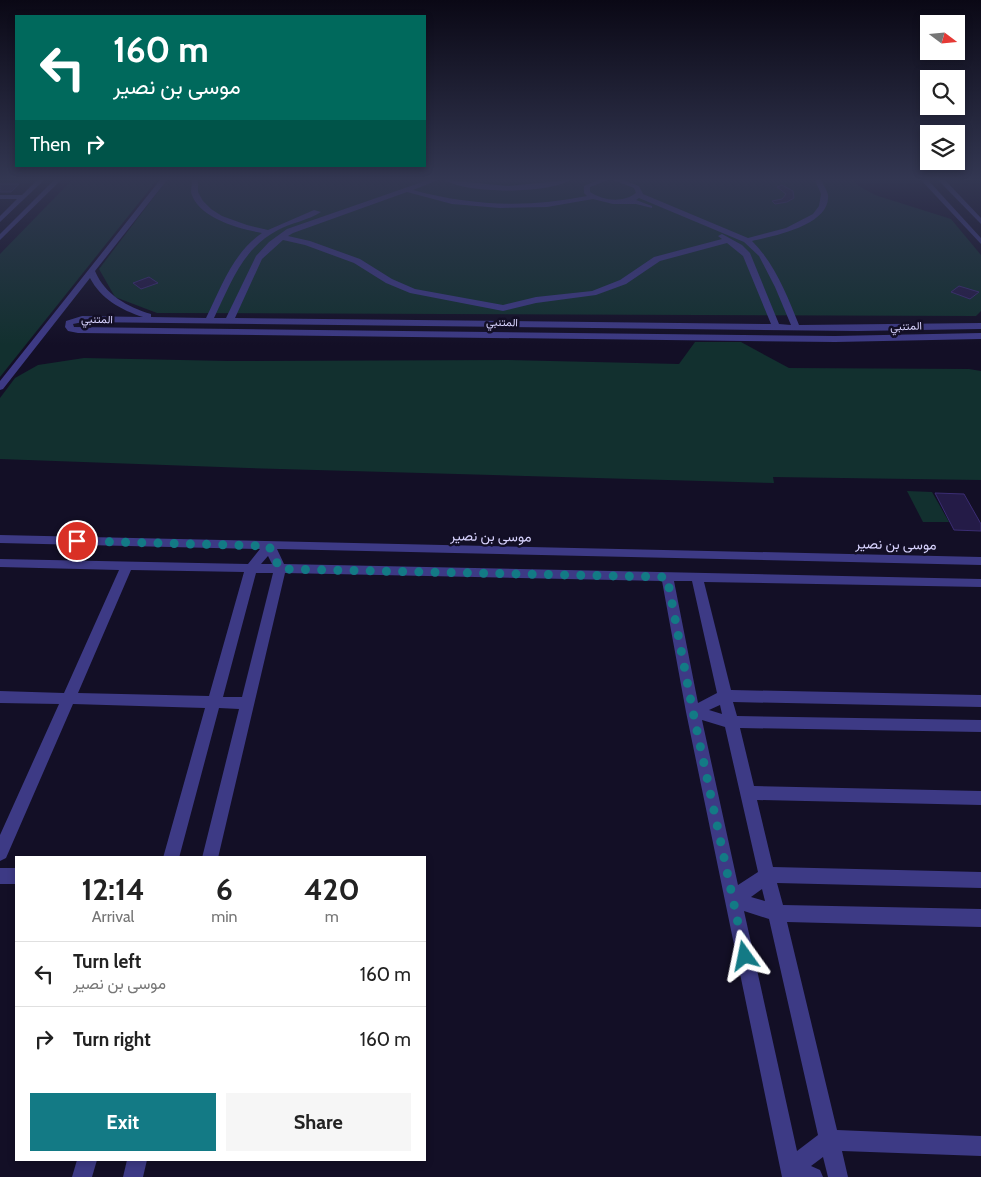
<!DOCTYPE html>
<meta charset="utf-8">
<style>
:root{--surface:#fff;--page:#f6f6f6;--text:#222;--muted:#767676;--line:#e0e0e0;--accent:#137a85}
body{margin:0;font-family:Cabin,Vazirmatn,sans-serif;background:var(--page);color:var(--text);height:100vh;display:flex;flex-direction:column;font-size:19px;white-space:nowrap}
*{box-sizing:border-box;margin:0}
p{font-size:16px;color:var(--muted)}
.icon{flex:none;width:28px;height:28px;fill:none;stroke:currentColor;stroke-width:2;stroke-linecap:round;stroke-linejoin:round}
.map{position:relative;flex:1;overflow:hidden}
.drawer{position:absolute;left:15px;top:856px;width:411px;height:305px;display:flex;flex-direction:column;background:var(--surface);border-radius:0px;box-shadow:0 2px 8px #0003}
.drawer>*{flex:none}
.hud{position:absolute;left:15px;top:15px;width:411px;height:152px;border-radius:0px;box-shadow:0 2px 8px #0003;background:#00695c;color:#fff;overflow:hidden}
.needle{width:32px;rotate:106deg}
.buttons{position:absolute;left:920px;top:15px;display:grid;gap:10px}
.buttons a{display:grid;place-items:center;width:45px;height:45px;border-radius:0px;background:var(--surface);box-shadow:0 2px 8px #0003;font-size:25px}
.pin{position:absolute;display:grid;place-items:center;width:42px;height:42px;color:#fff;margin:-21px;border:2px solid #fff;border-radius:50%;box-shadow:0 1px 5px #0007}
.me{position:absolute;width:55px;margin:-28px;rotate:348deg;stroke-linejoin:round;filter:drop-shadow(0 0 4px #0008)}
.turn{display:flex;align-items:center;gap:18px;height:105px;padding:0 15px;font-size:22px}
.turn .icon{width:65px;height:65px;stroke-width:2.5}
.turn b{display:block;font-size:35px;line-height:42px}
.then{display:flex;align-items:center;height:48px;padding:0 15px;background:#0003;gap:10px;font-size:19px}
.eta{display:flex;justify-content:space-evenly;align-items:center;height:85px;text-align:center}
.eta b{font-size:30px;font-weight:700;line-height:35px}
.cta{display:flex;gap:10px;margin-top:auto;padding:10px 15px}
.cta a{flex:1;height:58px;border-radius:0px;background:var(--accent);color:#fff;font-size:20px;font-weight:700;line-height:58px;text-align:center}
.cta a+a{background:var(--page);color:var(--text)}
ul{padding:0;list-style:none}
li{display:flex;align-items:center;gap:15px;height:65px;padding:0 15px;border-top:1px solid var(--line)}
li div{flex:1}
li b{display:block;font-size:19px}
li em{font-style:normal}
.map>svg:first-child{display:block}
.green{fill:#12302f}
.building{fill:#241b47;stroke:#3b2d73}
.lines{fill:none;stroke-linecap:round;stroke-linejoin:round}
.minor{fill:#3d3a85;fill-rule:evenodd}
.route{stroke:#137a85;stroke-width:9;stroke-dasharray:0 16.2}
.labels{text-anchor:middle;stroke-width:5;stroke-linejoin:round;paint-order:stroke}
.far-street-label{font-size:11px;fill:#d9d4ff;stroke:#130f26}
.street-label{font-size:14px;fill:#d9d4ff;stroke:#130f26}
</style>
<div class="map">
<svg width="981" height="1177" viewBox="0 0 981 1177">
<rect width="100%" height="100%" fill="#130f26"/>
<g class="green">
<path d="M 72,180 L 157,180 L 0,377 L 0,254 Z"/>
<path d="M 167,180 L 852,180 L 859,186 L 875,195 L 951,219 L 981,255 L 981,311 L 976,316 L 157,313 L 115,297 L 99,269 Z"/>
<path d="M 695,342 L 741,342 L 789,368 L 969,369 L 981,371 L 981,480 L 773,477 L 774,483 L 248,468 L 0,459 L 0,398 L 15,378 L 38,365 L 84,358 L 229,361 L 506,360 L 679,364 Z"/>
<path d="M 907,491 L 932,492 L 949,522 L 923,522 Z"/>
</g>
<g class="building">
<path d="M 19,184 L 11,192 L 0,192 L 0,184 Z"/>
<path d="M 782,185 L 793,191 L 794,198 L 787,202 L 775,204 L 772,201 L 782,199 L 786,194 L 777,187 Z"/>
<path d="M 149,277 L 158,283 L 141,289 L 133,283 Z"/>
<path d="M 959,286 L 979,292 L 970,299 L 951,292 Z"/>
<path d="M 935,493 L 964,494 L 981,524 L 981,531 L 954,530 Z"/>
</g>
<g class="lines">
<g class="minor">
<path d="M 37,180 L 44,180 L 0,222 L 0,216 L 17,199 L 0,199 L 0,195 L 22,195 Z"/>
<path d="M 54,180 L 61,180 L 0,240 L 0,234 Z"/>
<path d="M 160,180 L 167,180 L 95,271 C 105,295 128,307 151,314 L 151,317 L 206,318 C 222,286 232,254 262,233 C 240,229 197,218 191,192 C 191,188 192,184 192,180 L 198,180 L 198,192 L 203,201 L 211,209 L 222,216 L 247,225 L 268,230 L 314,210 L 321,212 C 309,220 291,223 278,230 C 242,249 231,283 214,318 L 226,318 L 256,256 L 269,242 L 287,229 L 428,180 L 438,180 L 413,190 C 471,206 529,208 587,196 L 584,193 L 584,186 L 598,180 L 608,180 L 590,187 L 590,192 C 604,201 623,203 636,193 L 634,188 L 613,180 L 623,180 L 639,186 L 643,194 L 748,238 L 786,228 L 813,214 L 819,206 L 821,194 L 815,180 L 821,180 C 823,184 827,190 828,195 C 831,225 774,236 752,241 C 775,264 787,295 799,325 L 981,323 L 981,329 L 858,331 L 83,322 L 73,324 L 74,327 L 835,336 L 981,333 L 981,339 L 835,342 L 78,333 L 68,331 L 65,327 L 66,321 L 82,316 L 143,317 C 121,310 101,299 90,278 L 3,389 L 0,390 L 0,381 ZM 407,192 L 452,204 L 500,208 L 547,207 L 593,199 L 613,204 L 636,204 L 652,208 L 652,206 L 636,200 L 639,198 L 744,242 L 759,256 L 775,287 L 791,325 L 779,324 L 750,253 L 742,245 L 722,234 L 718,236 L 722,239 L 654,257 L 620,280 L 592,291 L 536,297 L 503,305 L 415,289 L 392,279 L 360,259 L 310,241 L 288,236 L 293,233 ZM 283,240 L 305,245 L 354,263 L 386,283 L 410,293 L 503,311 L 536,303 L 596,295 L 626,284 L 660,261 L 727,243 L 743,256 L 771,324 L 235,318 L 262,259 Z"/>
<path d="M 445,180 L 508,186 L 570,180 C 548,194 467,194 445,180 Z"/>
<path d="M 921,180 L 928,180 L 981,238 L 981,244 Z"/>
<path d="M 938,180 L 945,180 L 981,218 L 981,224 Z"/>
<path d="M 0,535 L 981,557 L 981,565 L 277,549 L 284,564 L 981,579 L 981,587 L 704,582 L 731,690 L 981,695 L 981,707 L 733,702 L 737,716 L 981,720 L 981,732 L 740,728 L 754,786 L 981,791 L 981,805 L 757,800 L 773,867 L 981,872 L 981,888 L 777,883 L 783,905 L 981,909 L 981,927 L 787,922 L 837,1130 L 981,1136 L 981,1156 L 842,1151 L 848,1177 L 828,1177 L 823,1157 L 811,1166 L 820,1170 L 823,1177 L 782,1177 L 686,712 L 662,581 L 285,573 L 218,858 L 202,858 L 239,709 L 219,708 L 179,858 L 163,858 L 205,708 L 73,704 L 6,858 L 0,861 L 0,835 L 59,704 L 0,703 L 0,691 L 64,693 L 119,570 L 0,567 L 0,559 L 248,564 L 260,549 L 0,543 ZM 268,556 L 272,564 L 261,564 ZM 131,570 L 244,572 L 209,696 L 78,693 ZM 256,573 L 273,573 L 242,697 L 223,697 ZM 674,581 L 692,581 L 717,693 L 698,703 ZM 720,705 L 722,714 L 709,710 ZM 702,720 L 725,727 L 758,872 L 738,885 ZM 762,889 L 765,901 L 751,897 ZM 744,911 L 769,919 L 818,1135 L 797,1151 Z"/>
<rect x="0" y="868" width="16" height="16"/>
<path d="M 77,1160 L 97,1160 L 92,1177 L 72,1177 Z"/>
<path d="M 127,1160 L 147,1160 L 143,1177 L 123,1177 Z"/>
</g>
</g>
<linearGradient id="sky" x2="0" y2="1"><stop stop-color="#0a0815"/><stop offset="0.52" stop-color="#333752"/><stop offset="1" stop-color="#333752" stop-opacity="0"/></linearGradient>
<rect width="981" height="345" fill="url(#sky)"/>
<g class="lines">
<path class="route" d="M 77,541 L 269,546 L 280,569 L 667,577 L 693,712 L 745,956"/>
</g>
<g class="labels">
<g class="far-street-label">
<text transform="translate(97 319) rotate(1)" y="4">المتنبي</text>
<text transform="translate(502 322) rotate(1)" y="4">المتنبي</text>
<text transform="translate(906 326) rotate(-2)" y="4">المتنبي</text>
</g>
<g class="street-label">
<text transform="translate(491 536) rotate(1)" y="5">موسى بن نصير</text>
<text transform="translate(896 544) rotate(1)" y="5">موسى بن نصير</text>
</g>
</g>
</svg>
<div class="buttons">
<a><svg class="needle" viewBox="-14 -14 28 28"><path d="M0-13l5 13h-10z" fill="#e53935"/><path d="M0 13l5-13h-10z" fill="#767676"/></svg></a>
<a><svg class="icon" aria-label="search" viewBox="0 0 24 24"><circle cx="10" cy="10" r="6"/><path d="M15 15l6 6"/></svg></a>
<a><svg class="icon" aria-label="layers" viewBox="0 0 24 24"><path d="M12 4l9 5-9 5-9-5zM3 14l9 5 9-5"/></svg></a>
</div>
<div class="pin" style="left:77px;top:541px;background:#d93025"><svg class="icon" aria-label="arrive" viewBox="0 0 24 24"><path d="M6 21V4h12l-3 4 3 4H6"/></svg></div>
<svg class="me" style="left:745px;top:956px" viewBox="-20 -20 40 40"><path d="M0-17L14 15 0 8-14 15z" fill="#137a85" stroke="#fff" stroke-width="4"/></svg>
<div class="hud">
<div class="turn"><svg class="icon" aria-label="left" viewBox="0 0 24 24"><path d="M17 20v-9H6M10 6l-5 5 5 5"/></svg><div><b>160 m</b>موسى بن نصير</div></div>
<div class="then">Then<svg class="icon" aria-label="right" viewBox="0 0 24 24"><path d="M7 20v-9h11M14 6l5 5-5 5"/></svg></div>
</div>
<section class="drawer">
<div class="eta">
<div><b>12:14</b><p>Arrival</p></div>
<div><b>6</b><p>min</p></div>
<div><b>420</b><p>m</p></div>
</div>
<ul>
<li><svg class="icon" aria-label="left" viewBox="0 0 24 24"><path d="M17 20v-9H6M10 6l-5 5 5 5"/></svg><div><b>Turn left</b><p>موسى بن نصير</p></div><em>160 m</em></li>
<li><svg class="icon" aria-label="right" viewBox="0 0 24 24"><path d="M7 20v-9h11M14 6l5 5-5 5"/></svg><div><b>Turn right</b></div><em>160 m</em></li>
</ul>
<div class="cta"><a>Exit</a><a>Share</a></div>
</section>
</div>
